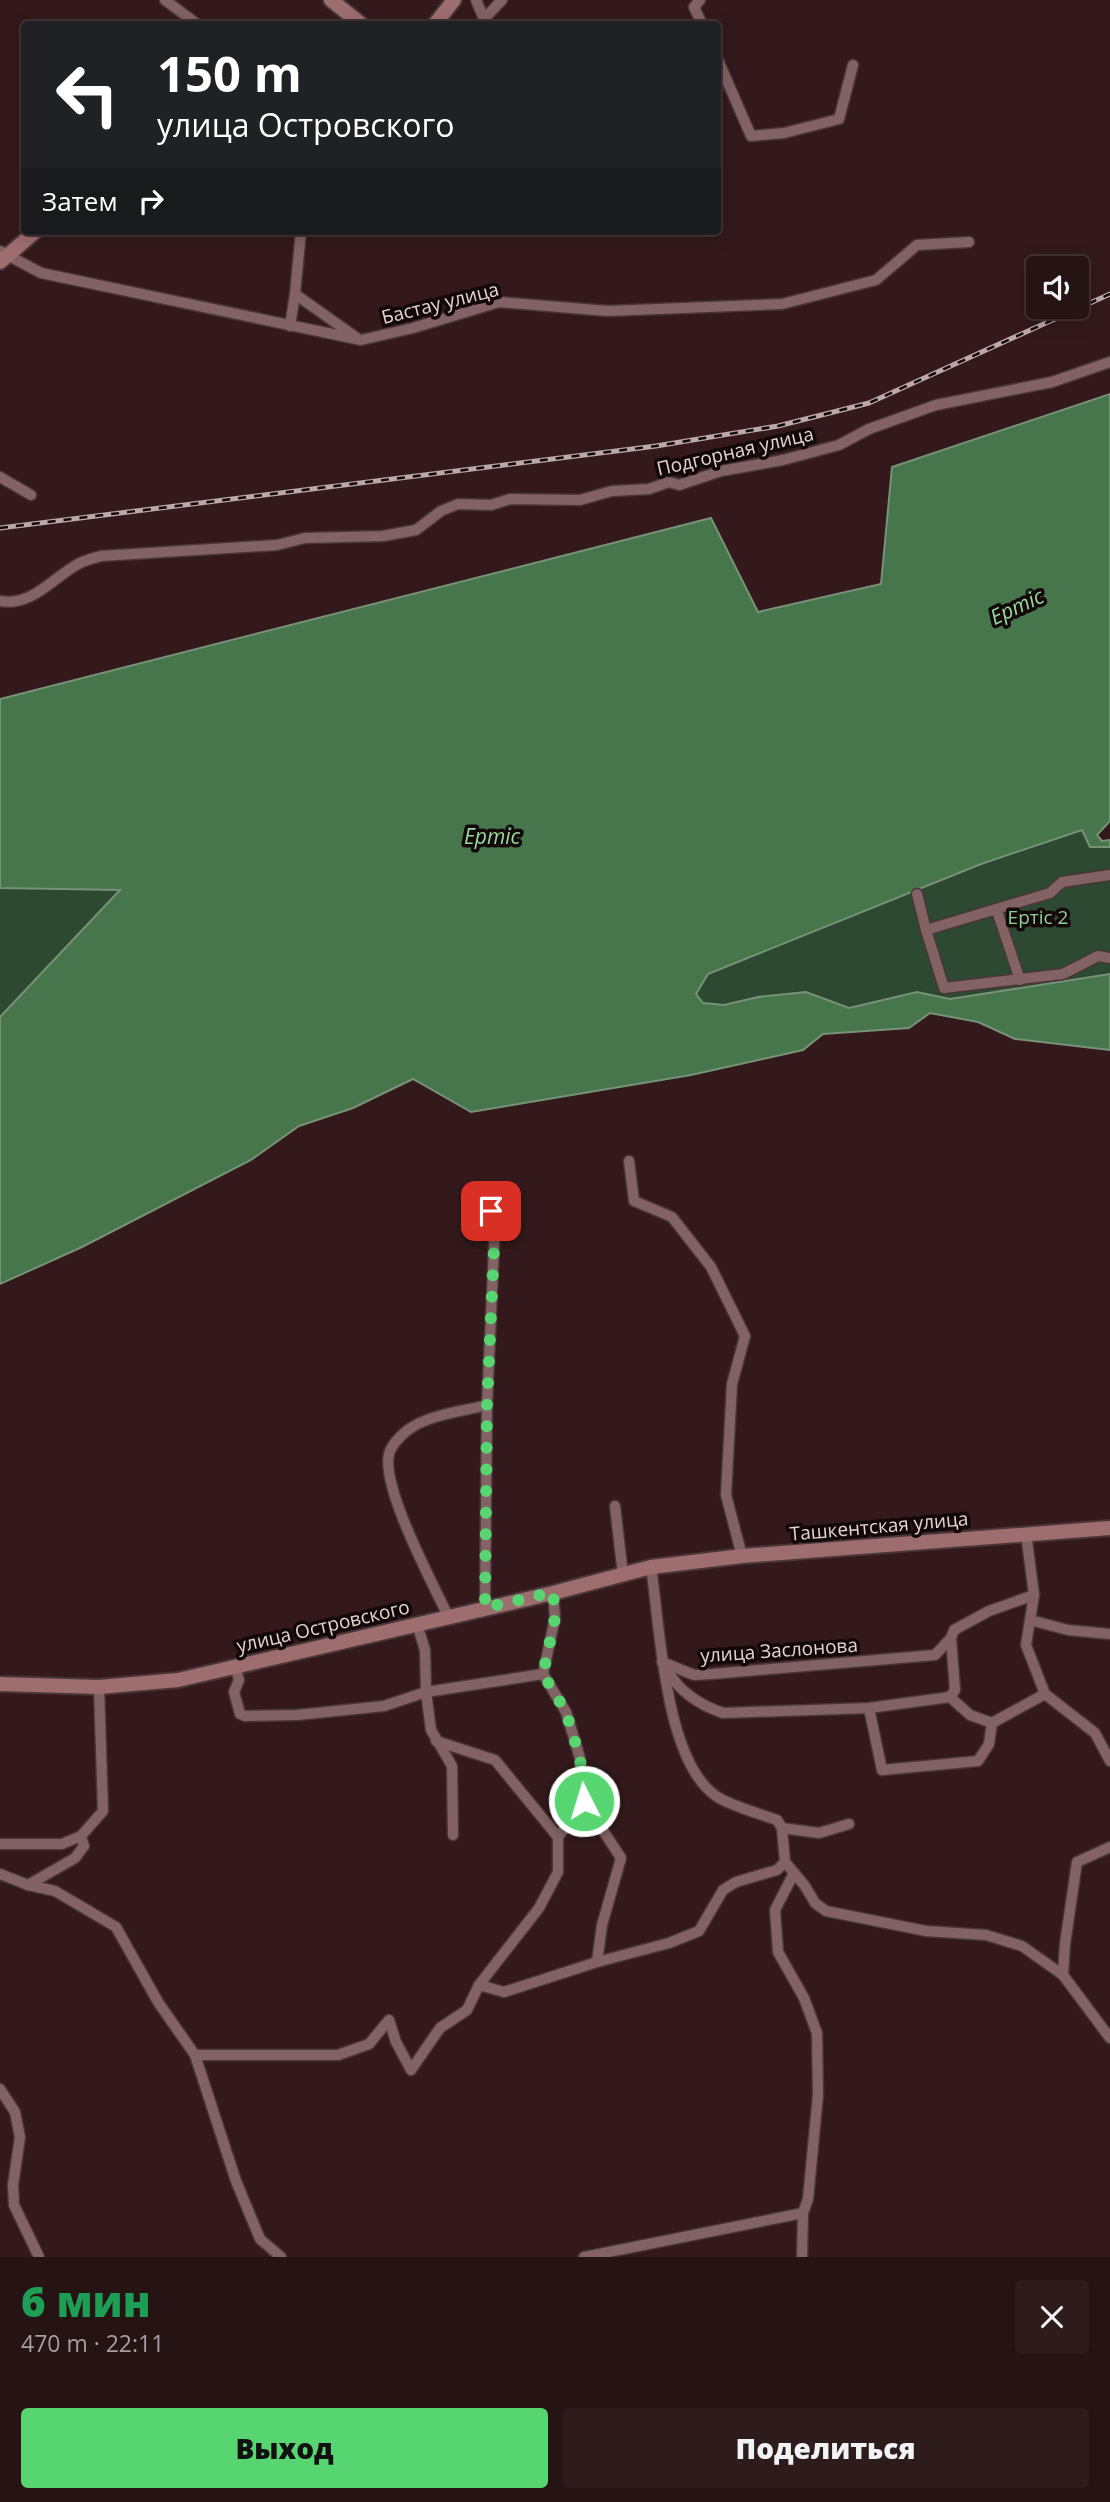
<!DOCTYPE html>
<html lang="ru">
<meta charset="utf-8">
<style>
:root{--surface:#261314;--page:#2e1c1d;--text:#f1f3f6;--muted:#a49ea0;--line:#423234;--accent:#57d570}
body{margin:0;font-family:"Open Sans",sans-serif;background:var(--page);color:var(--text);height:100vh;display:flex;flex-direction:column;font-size:26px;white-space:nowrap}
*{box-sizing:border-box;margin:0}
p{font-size:23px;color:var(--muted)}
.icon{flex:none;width:38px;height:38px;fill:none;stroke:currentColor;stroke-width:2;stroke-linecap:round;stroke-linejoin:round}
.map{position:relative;height:2257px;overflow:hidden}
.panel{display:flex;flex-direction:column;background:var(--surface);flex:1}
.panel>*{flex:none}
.guide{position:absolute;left:21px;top:21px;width:700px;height:214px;border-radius:7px;box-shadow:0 4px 18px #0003,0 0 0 2px var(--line);background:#202124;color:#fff;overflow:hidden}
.tools{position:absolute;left:1026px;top:256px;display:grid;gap:14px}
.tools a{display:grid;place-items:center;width:63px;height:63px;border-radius:7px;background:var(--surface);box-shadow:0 4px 18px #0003,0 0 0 2px var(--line);font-size:35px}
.pin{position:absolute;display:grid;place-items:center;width:60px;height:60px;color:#fff;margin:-30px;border-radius:14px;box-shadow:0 4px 10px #0006}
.me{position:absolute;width:77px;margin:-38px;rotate:355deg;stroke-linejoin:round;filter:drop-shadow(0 0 5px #0008)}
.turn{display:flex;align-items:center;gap:24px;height:147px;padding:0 21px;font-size:32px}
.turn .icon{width:91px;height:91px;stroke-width:2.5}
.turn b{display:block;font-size:49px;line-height:60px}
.then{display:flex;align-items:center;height:66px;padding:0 21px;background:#0003;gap:14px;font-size:26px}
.round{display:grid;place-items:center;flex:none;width:74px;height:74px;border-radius:7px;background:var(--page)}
.head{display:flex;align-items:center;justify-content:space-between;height:119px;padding:0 21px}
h1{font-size:42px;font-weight:800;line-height:52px;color:#1e9e55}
.cta{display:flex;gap:14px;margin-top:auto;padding:14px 21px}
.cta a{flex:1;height:80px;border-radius:7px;background:var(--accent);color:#111;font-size:28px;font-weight:800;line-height:80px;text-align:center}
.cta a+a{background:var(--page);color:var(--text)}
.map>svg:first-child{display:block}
.green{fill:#2d4931}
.water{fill:#47764d;stroke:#779276;stroke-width:2}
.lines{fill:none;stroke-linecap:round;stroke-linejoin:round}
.street-casing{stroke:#4a3637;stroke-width:13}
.secondary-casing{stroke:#4a3637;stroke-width:18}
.street{stroke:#826264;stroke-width:10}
.secondary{stroke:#9e6d70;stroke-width:14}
.rail-casing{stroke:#bca8a9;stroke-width:5}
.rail{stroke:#130809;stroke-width:2.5;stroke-dasharray:8;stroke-linecap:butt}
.route{stroke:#57d570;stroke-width:12;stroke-dasharray:0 21.6}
.labels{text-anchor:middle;stroke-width:7;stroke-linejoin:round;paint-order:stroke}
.street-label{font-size:19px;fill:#e6d3d4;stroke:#130809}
.park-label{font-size:19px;fill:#8cd295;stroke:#130809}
.water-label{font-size:21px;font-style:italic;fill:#94db9c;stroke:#130809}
</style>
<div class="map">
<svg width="1110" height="2257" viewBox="0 0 1110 2257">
<rect width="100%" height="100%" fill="#33191b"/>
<g class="green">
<path d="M 1082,830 L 1090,847 L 1110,847 L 1110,974 L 950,999 L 917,992 L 849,1008 L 806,992 L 758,997 L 724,1005 L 703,1003 L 696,994 L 708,974 L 981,864 Z"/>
<path d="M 0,888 L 121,890 L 0,1017 Z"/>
</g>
<path class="water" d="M 1110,394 L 1110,821 L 1097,835 L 1102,841 L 1110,840 L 1110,847 L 1090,847 L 1082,830 L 981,864 L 708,974 L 696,994 L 703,1003 L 724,1005 L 758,997 L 806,992 L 849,1008 L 917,992 L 950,999 L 1110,974 L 1110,1050 L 1015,1039 L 978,1022 L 930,1013 L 909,1028 L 823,1034 L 803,1050 L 691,1075 L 471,1112 L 413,1079 L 353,1108 L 299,1126 L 251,1160 L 82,1247 L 0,1284 L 0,1017 L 120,890 L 0,888 L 0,699 L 711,518 L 758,612 L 881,584 L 892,467 Z"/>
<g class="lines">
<g class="street-casing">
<g id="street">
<path d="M 165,0 L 197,24"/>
<path d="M 476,0 L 484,19 L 502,0"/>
<path d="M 700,0 L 694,7 L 702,24"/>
<path d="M 718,60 L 751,136 L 784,133 L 839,119 L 853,65"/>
<path d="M 301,231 L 295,294 L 357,338"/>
<path d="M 0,251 L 41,273 L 361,340 L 413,328 L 499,302 L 608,311 L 782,304 L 876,280 L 917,245 L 969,242"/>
<path d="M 290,326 L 295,294"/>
<path d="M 0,477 L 31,495"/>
<path d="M 0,601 C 33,607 54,576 80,563 C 86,560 94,558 101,556 L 277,545 L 305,538 L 383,536 L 416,530 L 441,511 L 458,504 L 491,505 L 510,499 L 580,500 L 612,491 L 649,489 L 669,482 L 679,485 L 721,471 L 783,460 L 839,445 L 869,429 L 936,405 L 1052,382 L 1110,362"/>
<path d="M 917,894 L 926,930 L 1050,893 L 1062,882 L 1110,875"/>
<path d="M 997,911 L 1020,980"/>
<path d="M 926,930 L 944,988 L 1063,974 L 1098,956 L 1110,958"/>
<path d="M 629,1161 L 634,1201 L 672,1217 L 711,1267 L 745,1336 L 732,1384 L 726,1495 L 742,1556"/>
<path d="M 615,1506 L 623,1575"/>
<path d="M 1026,1533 L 1034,1595 L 1026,1645 L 1045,1694 L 1095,1733 L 1110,1761"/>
<path d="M 651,1567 C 660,1625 664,1760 716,1796 C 733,1807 758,1813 777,1820 L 782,1828 L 785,1862 L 805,1886 L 815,1903 L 826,1911 L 926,1931 L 986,1935 L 1022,1946 L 1063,1975 L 1110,2038"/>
<path d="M 1034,1595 L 989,1611 L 954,1630 L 951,1638 L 955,1690 L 950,1697 L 970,1715 L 992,1723 L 1045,1694"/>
<path d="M 485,1608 L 487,1405 L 495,1225 L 486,1197"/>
<path d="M 448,1616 C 432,1582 381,1487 389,1454 C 392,1443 405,1431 414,1426 C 435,1414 464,1411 487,1405"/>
<path d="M 1030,1620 L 1068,1630 L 1110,1634"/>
<path d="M 417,1624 L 425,1650 L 426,1692 L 431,1730 L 452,1766 L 453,1835"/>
<path d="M 662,1662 L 694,1675 L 712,1674 L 935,1655 L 951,1638"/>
<path d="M 235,1666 L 239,1680 L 234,1692 L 240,1714 L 245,1716 L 297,1715 L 384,1706 L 426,1692 L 543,1674"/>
<path d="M 668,1671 C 680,1693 700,1705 723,1713 L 869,1708 L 950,1697"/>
<path d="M 99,1687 L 103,1811 L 81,1836 L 84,1846 L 75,1858 L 28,1885 L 55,1891 L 116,1927 L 158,2002 L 195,2055 L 236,2181 L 260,2239 L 281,2257"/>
<path d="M 869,1708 L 882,1770 L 978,1761 L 989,1744 L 992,1723"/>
<path d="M 436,1741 L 495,1760 L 558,1837"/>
<path d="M 584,1801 L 621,1858 L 602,1925 L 597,1962"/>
<path d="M 782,1828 L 819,1833 L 849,1824"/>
<path d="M 0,1844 L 62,1844 L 81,1836"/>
<path d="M 794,1873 L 775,1910 L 778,1952 L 804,1998 L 817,2033 L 818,2095 L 808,2199 L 803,2213 L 802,2257"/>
<path d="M 0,1874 L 28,1885"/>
<path d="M 1063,1975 L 1065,1944 L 1077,1862 L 1110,1847"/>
<path d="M 479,1985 L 539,1908 L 558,1872 L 558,1837 L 584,1801 L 580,1758 L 566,1712 L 543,1674 L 555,1618 L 553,1593"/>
<path d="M 195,2055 L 338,2055 L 369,2044 L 389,2020 L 396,2042 L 411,2070 L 440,2028 L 467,2010 L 479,1985 L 504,1992 L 597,1962 L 669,1943 L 699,1931 L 723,1890 L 736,1882 L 777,1870 L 785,1862"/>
<path d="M 0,2089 L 15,2112 L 20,2137 L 13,2185 L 14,2205 L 39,2257"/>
<path d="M 584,2257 L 803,2213"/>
</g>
</g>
<g class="secondary-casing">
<g id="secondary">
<path d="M 331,0 L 361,24"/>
<path d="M 435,24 L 454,0"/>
<path d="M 0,262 L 36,231"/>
<path d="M 0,1684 L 99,1687 L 178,1680 L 553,1593 L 651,1567 L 742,1556 L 1110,1528"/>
</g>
</g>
<use href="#street" class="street"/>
<use href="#secondary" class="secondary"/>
<g class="rail-casing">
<path id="rail" d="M 0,528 L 656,446 L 778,426 L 869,403 L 1110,294"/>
</g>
<use href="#rail" class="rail"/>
</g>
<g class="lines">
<path class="route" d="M 491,1211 L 495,1225 L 487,1405 L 485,1608 L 553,1592 L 555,1618 L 543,1674 L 566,1712 L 580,1758 L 584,1801"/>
</g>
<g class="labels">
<g class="street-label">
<text transform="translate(440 303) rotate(-14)" y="7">Бастау улица</text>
<text transform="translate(735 451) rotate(-13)" y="7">Подгорная улица</text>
<text transform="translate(879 1526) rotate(-5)" y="7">Ташкентская улица</text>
<text transform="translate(323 1626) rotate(-13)" y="7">улица Островского</text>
<text transform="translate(779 1650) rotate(-4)" y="7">улица Заслонова</text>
</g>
<g class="park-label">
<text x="1038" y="924">Ертіс 2</text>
</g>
<g class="water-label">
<text transform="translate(1017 607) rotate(-25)" y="7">Ертіс</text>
<text x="492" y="844">Ертіс</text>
</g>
</g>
</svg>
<div class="tools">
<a><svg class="icon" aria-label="sound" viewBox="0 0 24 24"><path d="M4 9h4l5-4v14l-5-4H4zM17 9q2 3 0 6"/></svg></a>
</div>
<div class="pin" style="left:491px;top:1211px;background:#d93025"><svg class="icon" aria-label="arrive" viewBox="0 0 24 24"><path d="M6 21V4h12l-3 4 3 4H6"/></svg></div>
<svg class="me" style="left:584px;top:1801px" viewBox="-20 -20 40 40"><circle r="17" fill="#57d570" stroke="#fff" stroke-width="3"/><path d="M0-11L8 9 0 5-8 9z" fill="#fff"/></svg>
<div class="guide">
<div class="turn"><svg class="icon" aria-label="left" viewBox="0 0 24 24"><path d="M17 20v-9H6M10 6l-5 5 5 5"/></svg><div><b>150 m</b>улица Островского</div></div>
<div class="then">Затем<svg class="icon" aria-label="right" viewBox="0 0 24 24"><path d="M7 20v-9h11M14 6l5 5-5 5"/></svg></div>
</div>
</div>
<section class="panel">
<div class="head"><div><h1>6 мин</h1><p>470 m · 22:11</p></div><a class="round"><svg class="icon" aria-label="close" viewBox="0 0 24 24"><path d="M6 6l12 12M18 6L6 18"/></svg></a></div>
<div class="cta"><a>Выход</a><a>Поделиться</a></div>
</section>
